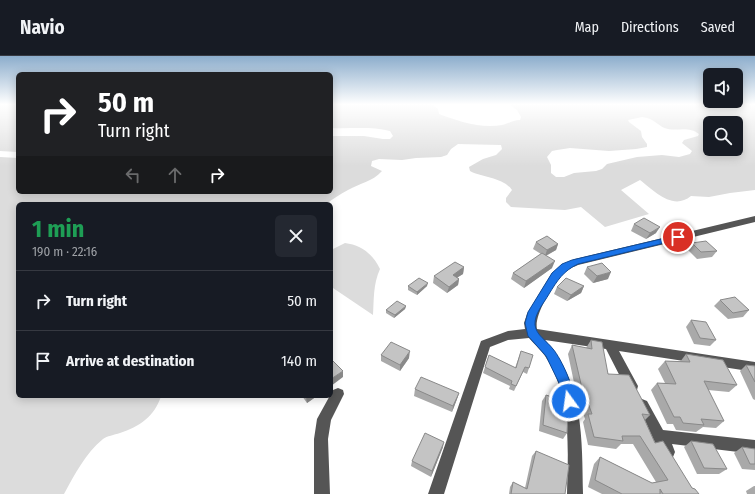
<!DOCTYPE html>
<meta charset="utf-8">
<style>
:root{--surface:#171b24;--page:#242831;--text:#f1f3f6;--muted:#9ea1a6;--line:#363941}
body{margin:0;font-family:"Fira Sans Condensed",sans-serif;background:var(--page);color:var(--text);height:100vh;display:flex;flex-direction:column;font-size:15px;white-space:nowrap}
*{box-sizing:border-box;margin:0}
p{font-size:13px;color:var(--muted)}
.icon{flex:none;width:22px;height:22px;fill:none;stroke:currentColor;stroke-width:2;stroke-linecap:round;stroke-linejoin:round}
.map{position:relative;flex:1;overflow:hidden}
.drawer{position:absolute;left:16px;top:146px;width:317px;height:196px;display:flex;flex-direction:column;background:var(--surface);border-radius:6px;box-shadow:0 2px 10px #0003}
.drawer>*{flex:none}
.hud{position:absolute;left:16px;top:16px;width:317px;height:122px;border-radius:6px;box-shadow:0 2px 10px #0003;background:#202124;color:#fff;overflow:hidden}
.buttons{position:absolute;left:703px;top:12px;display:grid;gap:8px}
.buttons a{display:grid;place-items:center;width:40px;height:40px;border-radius:6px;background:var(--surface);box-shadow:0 2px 10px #0003;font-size:20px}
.pin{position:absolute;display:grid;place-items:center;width:34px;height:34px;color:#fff;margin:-17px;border:2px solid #fff;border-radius:50%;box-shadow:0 1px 4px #0007}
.me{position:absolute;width:44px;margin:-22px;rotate:346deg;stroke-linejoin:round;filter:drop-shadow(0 0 3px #0008)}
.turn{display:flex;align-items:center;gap:14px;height:84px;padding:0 16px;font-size:18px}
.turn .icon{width:52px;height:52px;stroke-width:2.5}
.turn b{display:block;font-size:28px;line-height:34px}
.lanes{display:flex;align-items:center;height:38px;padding:0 16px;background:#0003;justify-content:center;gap:20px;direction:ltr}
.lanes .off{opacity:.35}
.round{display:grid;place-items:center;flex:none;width:42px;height:42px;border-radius:6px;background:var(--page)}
.headline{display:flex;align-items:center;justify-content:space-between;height:68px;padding:0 16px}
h1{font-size:24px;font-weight:700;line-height:30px;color:#1e9e55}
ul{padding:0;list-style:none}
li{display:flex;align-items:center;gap:12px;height:60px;padding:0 16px;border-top:1px solid var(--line)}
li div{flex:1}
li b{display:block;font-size:15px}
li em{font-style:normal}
header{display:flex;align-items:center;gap:24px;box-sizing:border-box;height:56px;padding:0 20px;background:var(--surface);border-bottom:1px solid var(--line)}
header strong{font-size:19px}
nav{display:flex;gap:22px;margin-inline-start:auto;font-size:14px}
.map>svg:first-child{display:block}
.green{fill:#dcdcdc;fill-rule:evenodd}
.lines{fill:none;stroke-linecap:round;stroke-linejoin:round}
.minor{fill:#555;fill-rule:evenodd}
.wall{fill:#a9a9a9}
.shaded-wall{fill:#898989}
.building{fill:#c4c4c4;stroke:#898989}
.route{fill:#1a73e8;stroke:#114b97}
</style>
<header>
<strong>Navio</strong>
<nav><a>Map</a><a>Directions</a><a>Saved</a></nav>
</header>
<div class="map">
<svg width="755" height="438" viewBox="0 0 755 438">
<rect width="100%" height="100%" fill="#fff"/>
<g class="green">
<path d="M 0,48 L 18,48 L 18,96 L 0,95 Z"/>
<path d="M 331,48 L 432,48 L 438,53 L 439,58 C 458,65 481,73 502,69 C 508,68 513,64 520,64 L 521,61 L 517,54 L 509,48 L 755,48 L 755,134 L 730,137 L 709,141 L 691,140 C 673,155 654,135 640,124 L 621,134 L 649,158 L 605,171 L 581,151 L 565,154 L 511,151 L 506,146 L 506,142 L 512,134 C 503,121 483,122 470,115 L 469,111 L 483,103 L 496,99 L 502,93 L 501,89 L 458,88 L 451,93 L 447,99 L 441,101 L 416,102 L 402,104 L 379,103 L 372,105 L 371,110 L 382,115 C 372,126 360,127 348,134 C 340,138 333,143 326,148 L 18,148 L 18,340 L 161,340 C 155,360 139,371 120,377 C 114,379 107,380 103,383 C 85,398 75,418 64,438 L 0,438 L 0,101 L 18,102 L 18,136 L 331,136 L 331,80 L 364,80 L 383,83 L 390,83 L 393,80 L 390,75 C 371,70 351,73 331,72 ZM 642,61 C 655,62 658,71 668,73 C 679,75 689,70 699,78 L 698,80 L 684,84 L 682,87 L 692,95 L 690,98 L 679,101 L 662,99 L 637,101 L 607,108 L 602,113 L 596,115 L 574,117 L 564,121 L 556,121 L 551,117 L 551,109 L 547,101 L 552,95 L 557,94 L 570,92 L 609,95 L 636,93 L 647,91 L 647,88 L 642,81 L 641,75 L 629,66 L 628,64 ZM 710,67 L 736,67 L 736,93 L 710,93 Z"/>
<path d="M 345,187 C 361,189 373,198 380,213 C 373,228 374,244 373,259 L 333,232 L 331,233 L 331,194 Z"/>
</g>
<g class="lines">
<g class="minor">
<path d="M 755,160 L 755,166 L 578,209 C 571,212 564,215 560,221 C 551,232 534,260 537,273 L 755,306 L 755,316 L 619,295 L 638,330 L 637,334 L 632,336 L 627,334 L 606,293 L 545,284 C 584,326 582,384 583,438 L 567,438 C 568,393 572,340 545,300 C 541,294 534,288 529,282 L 508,284 L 490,291 L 444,438 L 428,438 L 481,285 L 508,275 L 525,273 L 524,267 L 527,258 L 552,217 L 562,209 L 575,203 Z"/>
<path d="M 338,332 L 343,334 L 344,338 L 331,364 L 328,383 L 330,438 L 314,438 L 314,383 L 317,363 L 333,334 Z"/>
<path d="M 642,343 L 647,345 L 663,374 L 755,384 L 755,398 L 672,388 L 675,396 L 673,401 L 668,403 L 663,401 L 635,349 L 637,345 Z"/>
</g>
</g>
<g class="wall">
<path d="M 634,168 L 656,177 L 646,183 L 631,175 Z"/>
<path d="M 536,186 L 558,188 L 556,194 L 546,200 L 552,212 L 524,232 L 511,223 L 513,217 L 541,198 L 533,193 Z"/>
<path d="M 692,187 L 717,195 L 712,201 L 697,203 L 687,193 Z"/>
<path d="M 464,211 L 463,218 L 457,221 L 459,223 L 458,229 L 447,237 L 433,227 L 434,220 Z"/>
<path d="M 587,211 L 608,223 L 593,227 L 584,218 Z"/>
<path d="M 408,230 L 427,230 L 417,239 L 408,234 Z"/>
<path d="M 584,230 L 581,237 L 567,245 L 554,238 L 557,231 Z"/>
<path d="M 720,244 L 749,254 L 743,261 L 728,263 L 714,250 Z"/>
<path d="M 406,250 L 405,253 L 394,262 L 386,257 L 386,254 Z"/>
<path d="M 691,264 L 716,284 L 710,290 L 694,288 L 686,271 Z"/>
<path d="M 591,284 L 608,318 L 650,359 L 645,364 L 655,387 L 692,432 L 699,438 L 602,438 L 588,431 L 594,408 L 600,401 L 652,427 L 656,426 L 633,388 L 621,388 L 616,393 L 588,389 L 583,366 L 585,363 L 576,336 L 568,298 L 572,289 L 586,292 Z"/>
<path d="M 521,295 L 529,312 L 527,318 L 523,316 L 514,335 L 509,333 L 510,330 L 483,317 L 489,299 L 515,312 Z"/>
<path d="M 686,298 L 737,329 L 729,336 L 708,334 L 724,365 L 716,372 L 703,371 L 696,376 L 676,374 L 673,368 L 667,368 L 651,334 L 657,327 L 665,327 L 658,313 L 665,305 L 680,306 Z"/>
<path d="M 381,299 L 409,302 L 400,315 L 381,305 Z"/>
<path d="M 746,309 L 755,310 L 755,344 L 753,343 L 740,315 Z"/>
<path d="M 415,333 L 459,337 L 457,343 L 452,356 L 414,340 Z"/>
<path d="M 546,339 L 567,377 L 563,383 L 539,375 L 542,345 Z"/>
<path d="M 302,340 L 317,340 L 307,347 Z"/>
<path d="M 691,385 L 727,413 L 719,418 L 697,418 L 684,391 Z"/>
<path d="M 443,391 L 431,421 L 411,410 L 412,405 Z"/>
<path d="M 742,391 L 755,393 L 755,414 L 742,413 L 734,397 Z"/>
<path d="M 536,395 L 565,438 L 509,438 L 510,431 L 513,426 L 525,432 L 532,400 Z"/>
<path d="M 754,430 L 755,430 L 755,438 L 747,438 L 746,435 Z"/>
</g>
<g class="shaded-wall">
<path d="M 660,171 L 656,177 L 646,183 L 650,177 Z"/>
<path d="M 558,188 L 556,194 L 545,200 L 547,194 Z"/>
<path d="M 555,205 L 552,212 L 524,232 L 526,225 Z"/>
<path d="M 464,211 L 463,218 L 452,225 L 453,219 Z"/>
<path d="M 611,216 L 608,223 L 593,227 L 597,220 Z"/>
<path d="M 459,223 L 458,229 L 447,237 L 449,231 Z"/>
<path d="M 428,227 L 427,230 L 417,239 L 417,236 Z"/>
<path d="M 584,230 L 581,237 L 567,245 L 571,239 Z"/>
<path d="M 406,250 L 405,253 L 394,262 L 395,259 Z"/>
<path d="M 410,295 L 409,302 L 400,315 L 400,309 Z"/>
<path d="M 343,315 L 343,321 L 331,330 L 331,323 Z"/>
<path d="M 459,337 L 457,343 L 452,356 L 453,350 Z"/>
<path d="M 307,340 L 317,340 L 307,347 L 306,341 Z"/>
<path d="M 444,386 L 443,391 L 431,421 L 432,415 Z"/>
</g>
<g class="building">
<path d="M 644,162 L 660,171 L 650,177 L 634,168 Z"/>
<path d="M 547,180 L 558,188 L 547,194 L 536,186 Z"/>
<path d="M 706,185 L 717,195 L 701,196 L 692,187 Z"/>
<path d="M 542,197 L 555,205 L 526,225 L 513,217 Z"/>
<path d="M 455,206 L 464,211 L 453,219 L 459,223 L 449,231 L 434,220 Z"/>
<path d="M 602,207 L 611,216 L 597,220 L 587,211 Z"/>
<path d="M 419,222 L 428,227 L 417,236 L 408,230 Z"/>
<path d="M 566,222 L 584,230 L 571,239 L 557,231 Z"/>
<path d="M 735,241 L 749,254 L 733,257 L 720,244 Z"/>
<path d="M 397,245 L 406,250 L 395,259 L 386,254 Z"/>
<path d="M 691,264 L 706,266 L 716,284 L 700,282 Z"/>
<path d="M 591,284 L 602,286 L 608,318 L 629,319 L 650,359 L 642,358 L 655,387 L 663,385 L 692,432 L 695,433 L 699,438 L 663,438 L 660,433 L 660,438 L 622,438 L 595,424 L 600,401 L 652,427 L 668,424 L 640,380 L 622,380 L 623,385 L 594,381 L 588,358 L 592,358 L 581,328 L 572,289 L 592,293 Z"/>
<path d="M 391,286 L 410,295 L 400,309 L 381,299 Z"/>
<path d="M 521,295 L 533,299 L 529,312 L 525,311 L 516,330 L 511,328 L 512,325 L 485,311 L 489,299 L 516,312 Z"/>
<path d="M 686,298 L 723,304 L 737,329 L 704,325 L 724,365 L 701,363 L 704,369 L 683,367 L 680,361 L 674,361 L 657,327 L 676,328 L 665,305 L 690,306 Z"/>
<path d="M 331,304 L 332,304 L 343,315 L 331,323 Z"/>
<path d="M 746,309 L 755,310 L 755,326 Z"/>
<path d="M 421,321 L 459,337 L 453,350 L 415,333 Z"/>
<path d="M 546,339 L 567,346 L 568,358 L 567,377 L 543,369 Z"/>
<path d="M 425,377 L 444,386 L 432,415 L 412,405 Z"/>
<path d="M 691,385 L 713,388 L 727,413 L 704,412 Z"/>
<path d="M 742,391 L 755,393 L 755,408 L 750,408 Z"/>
<path d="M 536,395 L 569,409 L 565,438 L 511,438 L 513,426 L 527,433 Z"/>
</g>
<linearGradient id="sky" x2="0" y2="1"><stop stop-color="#8cadcc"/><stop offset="0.44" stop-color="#fff"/><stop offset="1" stop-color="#fff" stop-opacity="0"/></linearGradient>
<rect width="755" height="110" fill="url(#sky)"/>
<path class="route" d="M 678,179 L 682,181 L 681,183 L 578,208 C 563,215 557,225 549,238 C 544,247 534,258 535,269 C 536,279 547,285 553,293 C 561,302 578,338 573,349 L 569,350 L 565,349 L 560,329 L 546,300 L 528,280 L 525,267 L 528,256 L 552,217 L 562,208 L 572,204 Z"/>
</svg>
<div class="buttons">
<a><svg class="icon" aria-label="sound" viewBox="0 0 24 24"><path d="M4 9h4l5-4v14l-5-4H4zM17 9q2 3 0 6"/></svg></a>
<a><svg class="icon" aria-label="search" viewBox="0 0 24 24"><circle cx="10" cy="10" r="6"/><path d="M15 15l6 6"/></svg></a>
</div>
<div class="pin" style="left:678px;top:181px;background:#d93025"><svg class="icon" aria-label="arrive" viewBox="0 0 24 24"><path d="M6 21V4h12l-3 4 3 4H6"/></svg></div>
<svg class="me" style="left:569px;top:345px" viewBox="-20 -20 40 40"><circle r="17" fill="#1a73e8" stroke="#fff" stroke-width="3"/><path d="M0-11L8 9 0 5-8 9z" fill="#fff"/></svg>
<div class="hud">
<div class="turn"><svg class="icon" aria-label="right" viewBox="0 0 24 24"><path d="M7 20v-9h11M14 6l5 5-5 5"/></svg><div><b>50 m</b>Turn right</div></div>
<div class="lanes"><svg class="icon off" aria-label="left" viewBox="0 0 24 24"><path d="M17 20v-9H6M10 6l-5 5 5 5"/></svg><svg class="icon off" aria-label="ahead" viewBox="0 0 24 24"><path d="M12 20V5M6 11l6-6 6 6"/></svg><svg class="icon" aria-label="right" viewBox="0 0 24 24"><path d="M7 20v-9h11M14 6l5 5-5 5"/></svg></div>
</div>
<section class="drawer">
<div class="headline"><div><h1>1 min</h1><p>190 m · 22:16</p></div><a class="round"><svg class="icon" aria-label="close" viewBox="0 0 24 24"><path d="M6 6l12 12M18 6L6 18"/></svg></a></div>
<ul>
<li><svg class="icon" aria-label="right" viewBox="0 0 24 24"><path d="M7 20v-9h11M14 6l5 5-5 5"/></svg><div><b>Turn right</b></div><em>50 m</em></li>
<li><svg class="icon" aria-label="arrive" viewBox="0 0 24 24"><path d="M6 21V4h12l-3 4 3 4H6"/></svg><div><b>Arrive at destination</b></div><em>140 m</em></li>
</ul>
</section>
</div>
